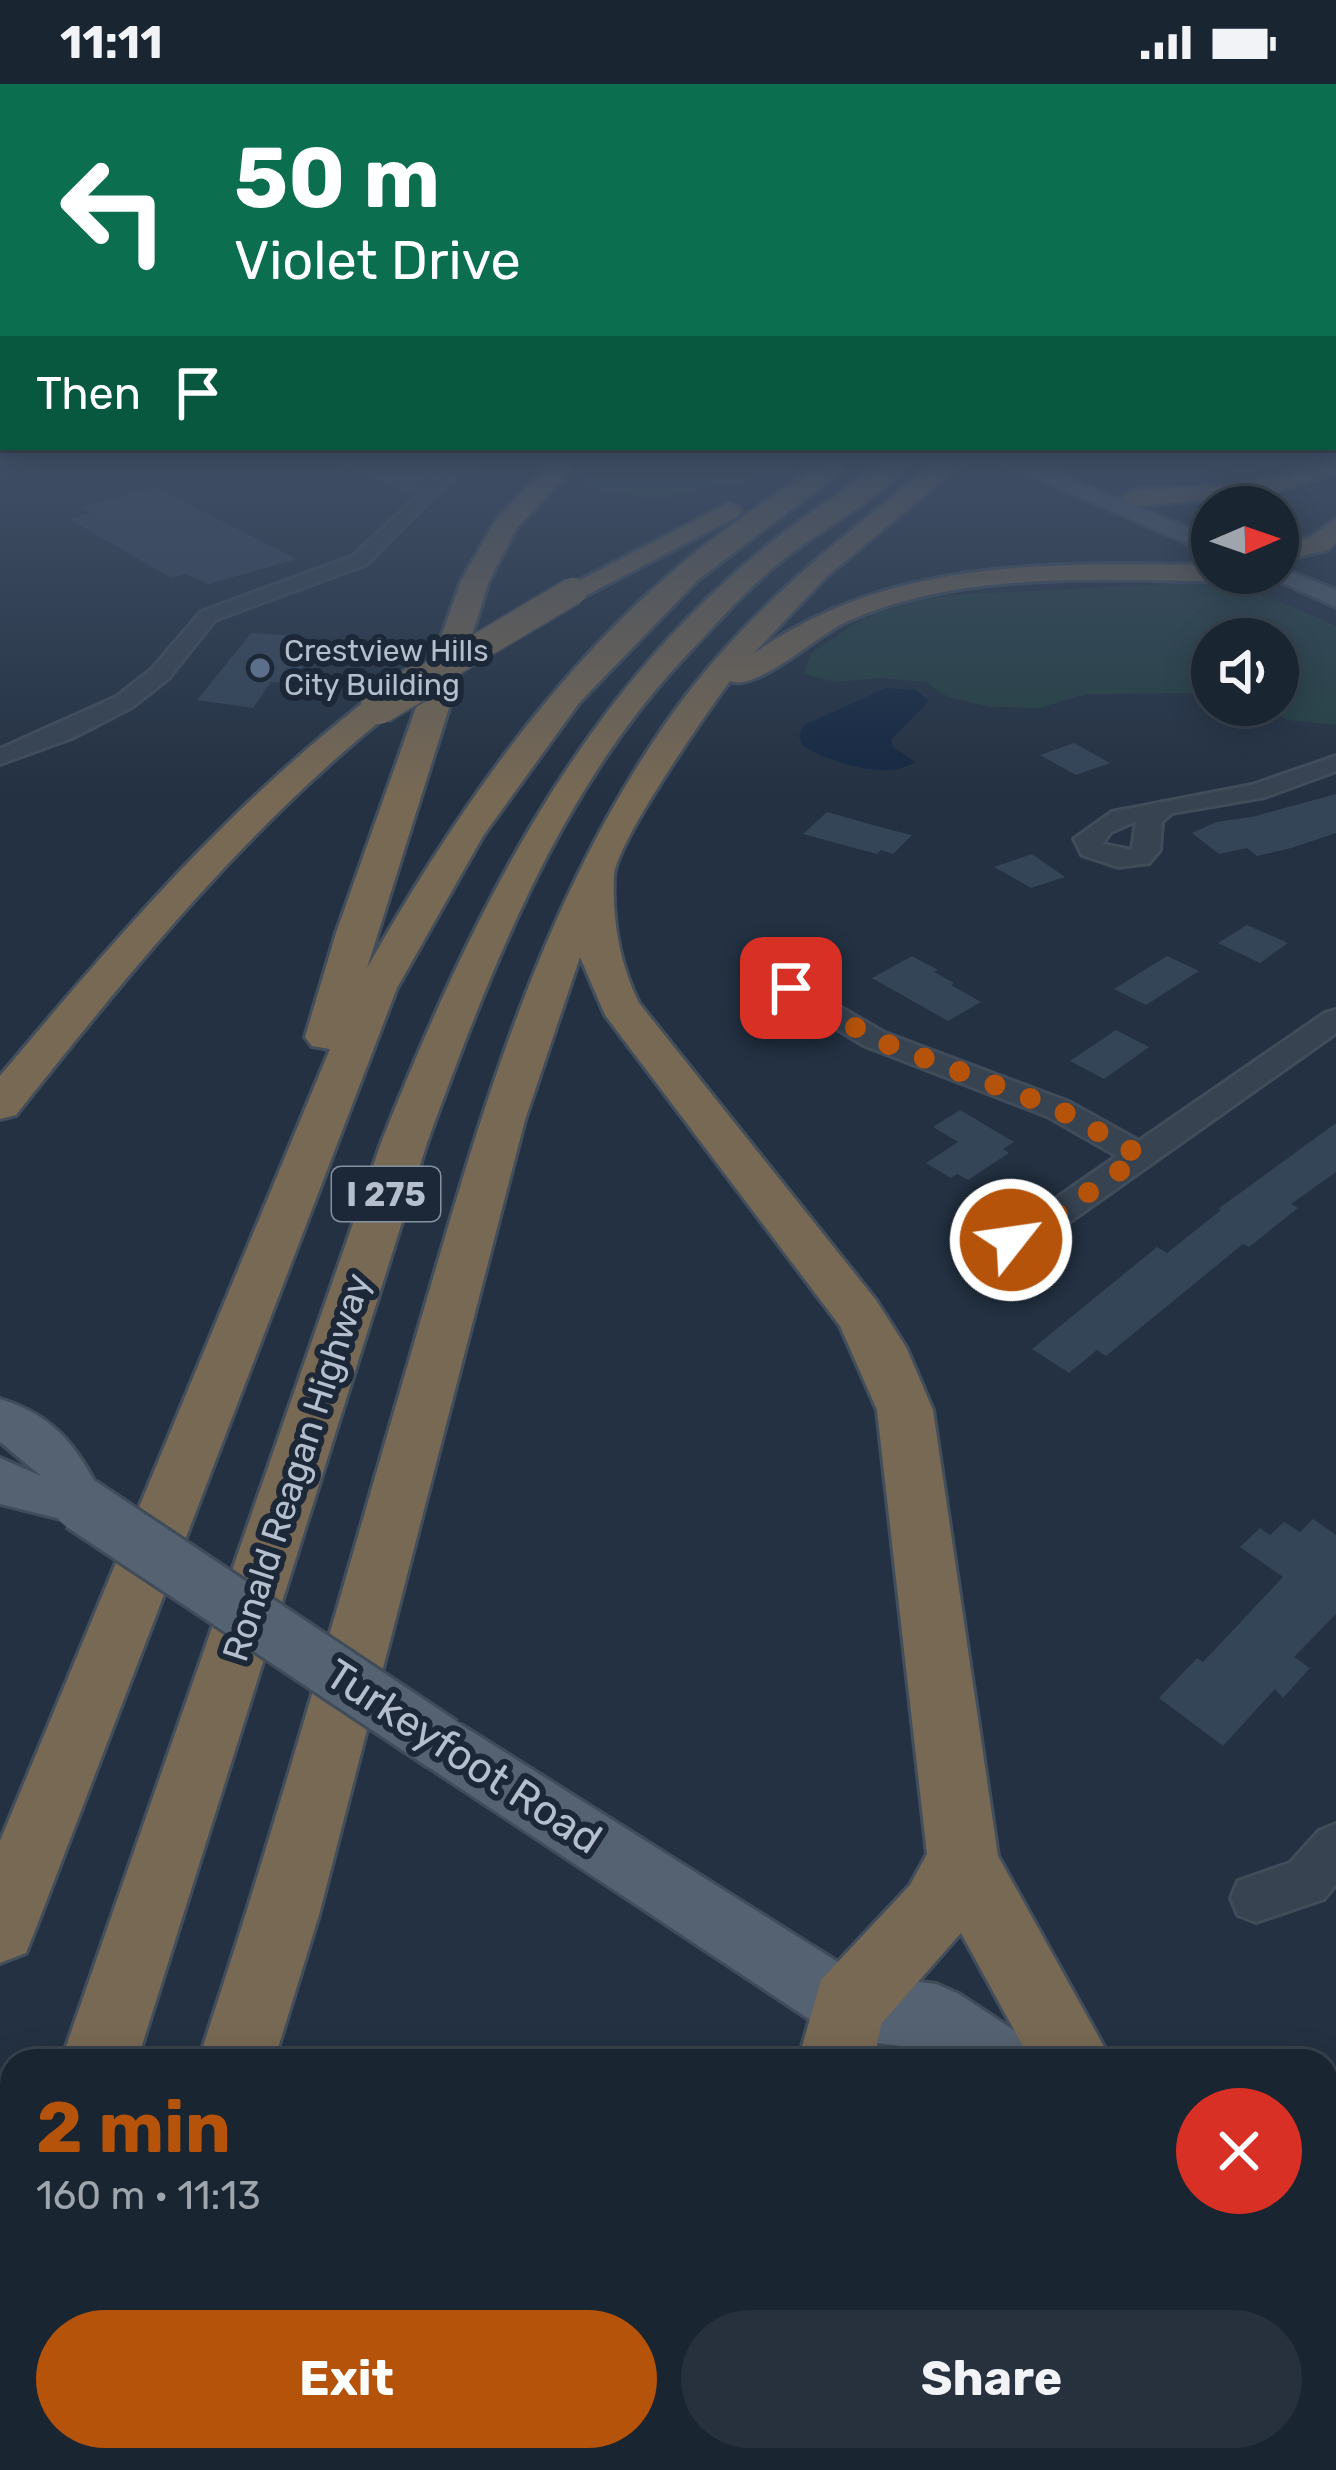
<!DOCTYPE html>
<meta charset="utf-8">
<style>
:root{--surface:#1a2532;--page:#27313e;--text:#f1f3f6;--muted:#9fa5ac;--line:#38424d;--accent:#b45309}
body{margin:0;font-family:Rubik,sans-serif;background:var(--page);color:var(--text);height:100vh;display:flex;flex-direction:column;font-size:45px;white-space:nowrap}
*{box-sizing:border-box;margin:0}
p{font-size:39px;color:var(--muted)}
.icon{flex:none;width:66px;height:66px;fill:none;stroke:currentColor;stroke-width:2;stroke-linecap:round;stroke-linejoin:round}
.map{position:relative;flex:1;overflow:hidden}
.details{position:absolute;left:0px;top:1965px;width:1338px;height:423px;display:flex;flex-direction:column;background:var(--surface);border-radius:36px 36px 0 0;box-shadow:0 6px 30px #0003,0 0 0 3px var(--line)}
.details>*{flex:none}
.banner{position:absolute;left:0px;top:0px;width:1338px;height:366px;box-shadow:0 6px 30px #0003,0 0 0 3px var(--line);background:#0b6e4f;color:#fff;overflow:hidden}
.needle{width:78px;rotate:88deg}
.fabs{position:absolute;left:1191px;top:402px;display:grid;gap:24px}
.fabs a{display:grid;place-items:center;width:108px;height:108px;border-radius:50%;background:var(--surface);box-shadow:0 6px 30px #0003,0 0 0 3px var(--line);font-size:60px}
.pin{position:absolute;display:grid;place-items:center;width:102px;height:102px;color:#fff;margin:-51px;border-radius:24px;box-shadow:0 6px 18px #0006}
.me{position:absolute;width:132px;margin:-66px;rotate:60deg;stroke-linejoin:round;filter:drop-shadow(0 0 9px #0008)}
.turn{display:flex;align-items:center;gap:42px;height:252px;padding:0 36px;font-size:54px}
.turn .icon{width:156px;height:156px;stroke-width:2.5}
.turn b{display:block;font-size:84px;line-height:102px}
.then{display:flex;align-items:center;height:114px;padding:0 36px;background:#0003;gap:24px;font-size:45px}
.round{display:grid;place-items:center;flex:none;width:126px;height:126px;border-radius:63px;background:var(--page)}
.head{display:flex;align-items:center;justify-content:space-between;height:204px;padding:0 36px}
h1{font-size:72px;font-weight:700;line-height:90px;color:var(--accent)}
.action{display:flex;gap:24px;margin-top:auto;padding:24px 36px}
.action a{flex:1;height:138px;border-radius:72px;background:var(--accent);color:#fff;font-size:48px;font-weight:700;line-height:138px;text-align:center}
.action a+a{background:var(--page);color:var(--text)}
.status{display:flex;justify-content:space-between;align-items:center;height:84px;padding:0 60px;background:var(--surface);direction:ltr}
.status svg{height:33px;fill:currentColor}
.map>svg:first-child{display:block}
.green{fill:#254043}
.water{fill:#152841}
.building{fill:#354558}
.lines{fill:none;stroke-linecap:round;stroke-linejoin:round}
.minor-casing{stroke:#414c5b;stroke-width:6}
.major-casing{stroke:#414c5b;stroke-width:6}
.highway-casing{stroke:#424e5c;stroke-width:6}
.minor{fill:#374351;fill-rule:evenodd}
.major{fill:#556271;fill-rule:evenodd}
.highway{fill:#786954;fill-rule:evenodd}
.major-bridge-casing{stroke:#414c5b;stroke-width:60;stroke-linecap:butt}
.highway-bridge-far1-casing{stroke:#424e5c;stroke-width:30;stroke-linecap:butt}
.highway-bridge-casing{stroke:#424e5c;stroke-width:40;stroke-linecap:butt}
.major-bridge{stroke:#556271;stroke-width:54}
.highway-bridge-far1{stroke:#786954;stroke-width:27}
.highway-bridge{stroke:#786954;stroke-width:36}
.route{stroke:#b45309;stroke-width:21;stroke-dasharray:0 37.8}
.service-dot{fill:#5c6f8a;stroke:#1c2837;stroke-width:4.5}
.labels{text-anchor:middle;stroke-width:12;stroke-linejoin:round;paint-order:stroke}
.far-poi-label{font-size:30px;fill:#b4becc;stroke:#1c2837;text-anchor:start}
.shield{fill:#1c2837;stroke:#86919f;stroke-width:3}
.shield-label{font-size:33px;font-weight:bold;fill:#b4becc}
.street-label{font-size:36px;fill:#b4becc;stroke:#1c2837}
.near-street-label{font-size:42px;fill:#b4becc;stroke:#1c2837}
</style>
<div class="status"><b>11:11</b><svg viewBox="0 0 49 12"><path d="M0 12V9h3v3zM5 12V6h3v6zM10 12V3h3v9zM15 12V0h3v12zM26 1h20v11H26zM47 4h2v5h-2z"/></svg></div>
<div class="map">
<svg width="1336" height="2386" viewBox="0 0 1336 2386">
<rect width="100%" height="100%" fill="#233142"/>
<g class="green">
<path d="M 597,379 L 791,379 L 736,402 L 722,399 L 654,416 L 584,401 L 588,385 Z"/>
<path d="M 1189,499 C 1243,501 1288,520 1336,542 L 1336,641 L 1288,636 L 1263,621 L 1278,621 L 1278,555 L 1212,555 L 1212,609 L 1087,610 L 1039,624 L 990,623 L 948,613 L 926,598 L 880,594 L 836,598 L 804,590 L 810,570 L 862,535 L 929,512 Z"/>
</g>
<path class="water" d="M 886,604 L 916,606 L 929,617 L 891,656 L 893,663 L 915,678 C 888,697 827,678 802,661 L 799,652 L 804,641 Z"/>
<g class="building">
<path d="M 335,379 L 446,379 L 412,411 Z"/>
<path d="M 156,404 L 297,475 L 208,500 L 186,490 L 171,494 L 69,435 L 91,429 L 79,423 Z"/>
<path d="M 251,549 L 304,552 L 290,572 L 309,573 L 290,599 L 271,598 L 253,624 L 197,616 Z"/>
<path d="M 1074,659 L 1110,679 L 1076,691 L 1040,671 Z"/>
<path d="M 1336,710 L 1336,749 L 1291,764 L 1257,772 L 1247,764 L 1219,770 L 1192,749 L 1216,738 L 1252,733 Z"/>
<path d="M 827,728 L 891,746 L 912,751 L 893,770 L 881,766 L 877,770 L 803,750 Z"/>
<path d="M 1032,770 L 1065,793 L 1031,804 L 994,783 Z"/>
<path d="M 1247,841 L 1288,859 L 1260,879 L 1218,859 Z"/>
<path d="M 912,872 L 938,886 L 934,888 L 954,899 L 951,901 L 981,918 L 948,937 L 872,894 Z"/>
<path d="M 1167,872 L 1199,887 L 1146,921 L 1114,905 Z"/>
<path d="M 1116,946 L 1149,963 L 1104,995 L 1070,977 Z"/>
<path d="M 960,1026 L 1014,1058 L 1003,1065 L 1009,1069 L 968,1096 L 957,1090 L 951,1094 L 926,1079 L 958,1058 L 933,1043 Z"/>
<path d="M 1336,1039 L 1336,1088 L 1291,1120 L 1298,1124 L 1249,1163 L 1243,1160 L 1106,1272 L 1097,1266 L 1069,1289 L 1032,1265 L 1157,1163 L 1167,1169 L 1221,1126 L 1218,1125 Z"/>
<path d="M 1313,1435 L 1336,1451 L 1336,1530 L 1294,1573 L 1310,1584 L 1283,1614 L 1275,1605 L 1223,1662 L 1159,1614 L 1197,1574 L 1203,1578 L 1283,1493 L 1240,1463 L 1260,1444 L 1270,1451 L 1284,1438 L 1300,1448 Z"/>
</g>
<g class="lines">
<g class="minor-casing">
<g id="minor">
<path d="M 453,379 L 473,379 L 445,401 L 367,480 L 215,536 L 168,595 L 132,623 L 72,654 L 0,680 L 0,665 L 116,613 L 152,585 L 201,528 L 353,472 Z"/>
<path d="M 1336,672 L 1336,687 L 1265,713 L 1172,729 L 1162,738 L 1160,766 L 1149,779 L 1118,783 L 1082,771 L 1074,755 L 1112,728 L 1252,701 ZM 1136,737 L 1132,766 L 1102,760 L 1111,748 Z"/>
<path d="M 791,895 L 885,949 L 1069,1018 L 1139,1057 L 1325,929 L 1336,926 L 1336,949 L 1041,1158 L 980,1172 L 968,1168 L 962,1160 L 968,1152 L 1018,1141 L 1117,1072 L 1047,1032 L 863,961 L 781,910 L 776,904 Z"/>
<path d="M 1336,1740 L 1336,1800 L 1324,1815 L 1256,1838 L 1238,1831 L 1231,1814 L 1238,1797 L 1290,1779 L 1319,1747 Z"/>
</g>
</g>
<g class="major-casing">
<g id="major">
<path d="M 1002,379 L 1031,379 L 1212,454 L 1212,470 Z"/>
<path d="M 1278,483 L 1336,506 L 1336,523 L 1261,489 L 1278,489 Z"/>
<path d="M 0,1315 C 60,1333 79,1368 107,1420 L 99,1434 L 81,1440 L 0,1420 L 0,1374 L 41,1392 L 0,1358 Z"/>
<path d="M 442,1634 L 463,1642 L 857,1890 L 936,1900 L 959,1910 L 1024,1953 L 1034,1977 L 942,1977 L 924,1965 L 847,1955 L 824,1945 L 421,1678 L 413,1660 L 421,1642 Z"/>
<path d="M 1326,2162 L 1336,2166 L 1336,2242 L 1326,2238 Z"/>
<path d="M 1326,2246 L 1336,2250 L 1336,2328 L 1326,2324 Z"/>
</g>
</g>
<g class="highway-casing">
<g id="highway">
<path d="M 551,379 L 577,379 L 516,445 L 489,497 L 367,884 C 468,706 593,529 768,416 C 788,403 815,377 840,381 L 843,386 L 699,495 L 579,619 L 483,752 L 397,904 L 36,1844 L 26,1869 L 0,1879 L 0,1757 L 330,965 L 312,962 L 305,953 L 336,849 L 461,497 L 496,436 Z"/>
<path d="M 882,379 L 910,379 C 877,416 826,443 786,473 C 749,502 714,542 682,576 C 557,710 489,890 427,1059 L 137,1977 L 61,1977 L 381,1059 C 469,838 574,619 763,465 C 800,434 842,408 882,379 Z"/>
<path d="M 935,379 L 963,379 L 827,492 L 753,570 C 889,473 1051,479 1212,481 L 1212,489 L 1226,489 L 1212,497 C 1091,496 962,487 848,537 C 818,550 757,608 730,597 C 707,628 615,760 614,792 C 612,834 619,879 639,919 L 876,1216 L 906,1263 L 933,1326 L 998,1772 L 1112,1977 L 1031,1977 L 961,1849 L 881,1940 L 874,1977 L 798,1977 L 821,1896 L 910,1801 L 927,1770 L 877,1326 L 840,1242 L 605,931 L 580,873 L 525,1036 L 319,1831 L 274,1977 L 198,1977 C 276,1745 341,1508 410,1273 C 475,1051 534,828 668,636 C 741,532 836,457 935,379 Z"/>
<path d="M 1316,379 L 1336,379 L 1336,388 L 1267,411 L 1134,422 L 1121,414 L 1134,406 L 1238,400 L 1286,392 Z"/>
<path d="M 729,419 L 738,422 L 742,427 L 738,432 L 583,513 L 563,513 L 559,507 Z"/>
<path d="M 1336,435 L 1336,458 L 1328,466 L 1278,477 L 1278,461 L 1309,454 Z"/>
<path d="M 379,612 L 390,615 L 395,622 L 390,629 C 245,745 131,886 16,1031 L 0,1035 L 0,992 C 114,856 227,724 368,615 Z"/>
<path d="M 12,2197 L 12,2314 L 0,2319 L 0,2202 Z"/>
<path d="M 60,2376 L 150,2376 L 146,2386 L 56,2386 Z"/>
<path d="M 700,2376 L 790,2376 L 787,2386 L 697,2386 Z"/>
</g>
</g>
<use href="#minor" class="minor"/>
<use href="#major" class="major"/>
<use href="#highway" class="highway"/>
<g class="major-bridge-casing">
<path id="major-bridge" d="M 81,1420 L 442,1660"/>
</g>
<g class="highway-bridge-far1-casing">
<path id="highway-bridge-far1" d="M 411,603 L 573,507"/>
</g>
<g class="highway-bridge-casing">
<path id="highway-bridge" d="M 379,622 L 416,600"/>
</g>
<use href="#major-bridge" class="major-bridge"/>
<use href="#highway-bridge-far1" class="highway-bridge-far1"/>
<use href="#highway-bridge" class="highway-bridge"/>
</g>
<linearGradient id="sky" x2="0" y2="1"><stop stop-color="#131b24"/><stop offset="0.53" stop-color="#3f4e65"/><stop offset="1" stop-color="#3f4e65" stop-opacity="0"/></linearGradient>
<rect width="1336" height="713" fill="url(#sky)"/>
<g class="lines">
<path class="route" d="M 791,904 L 874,955 L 1058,1025 L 1141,1072 L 1029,1150 L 1011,1156"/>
</g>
<circle class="service-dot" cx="260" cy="584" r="12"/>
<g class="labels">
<g class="far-poi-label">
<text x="284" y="577">Crestview Hills<tspan x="284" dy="34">City Building</tspan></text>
</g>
<rect class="shield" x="332" y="1083" width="108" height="54" rx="9"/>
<g class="shield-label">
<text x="386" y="1122">I 275</text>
</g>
<g class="street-label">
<text transform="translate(296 1383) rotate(-72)" y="13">Ronald Reagan Highway</text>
</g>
<g class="near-street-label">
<text transform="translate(464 1672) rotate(33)" y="15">Turkeyfoot Road</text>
</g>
</g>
</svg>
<div class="fabs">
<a><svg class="needle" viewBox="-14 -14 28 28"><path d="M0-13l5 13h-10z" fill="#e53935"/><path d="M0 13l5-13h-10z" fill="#9fa5ac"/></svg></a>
<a><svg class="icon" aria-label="sound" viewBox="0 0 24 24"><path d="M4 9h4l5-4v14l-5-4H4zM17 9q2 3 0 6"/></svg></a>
</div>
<div class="pin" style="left:791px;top:904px;background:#d93025"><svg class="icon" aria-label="arrive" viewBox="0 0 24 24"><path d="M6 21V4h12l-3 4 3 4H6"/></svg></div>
<svg class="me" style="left:1011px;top:1156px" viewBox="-20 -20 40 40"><circle r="17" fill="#b45309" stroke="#fff" stroke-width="3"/><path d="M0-11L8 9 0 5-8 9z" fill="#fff"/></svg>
<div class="banner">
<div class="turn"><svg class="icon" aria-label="left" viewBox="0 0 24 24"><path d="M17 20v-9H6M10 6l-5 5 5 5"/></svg><div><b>50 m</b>Violet Drive</div></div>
<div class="then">Then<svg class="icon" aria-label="arrive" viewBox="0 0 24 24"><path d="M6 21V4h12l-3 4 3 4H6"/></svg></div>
</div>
<section class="details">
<div class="head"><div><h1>2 min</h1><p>160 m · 11:13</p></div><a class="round" style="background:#d93025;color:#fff"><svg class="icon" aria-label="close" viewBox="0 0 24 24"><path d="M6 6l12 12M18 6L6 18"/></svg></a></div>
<div class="action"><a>Exit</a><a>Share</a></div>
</section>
</div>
